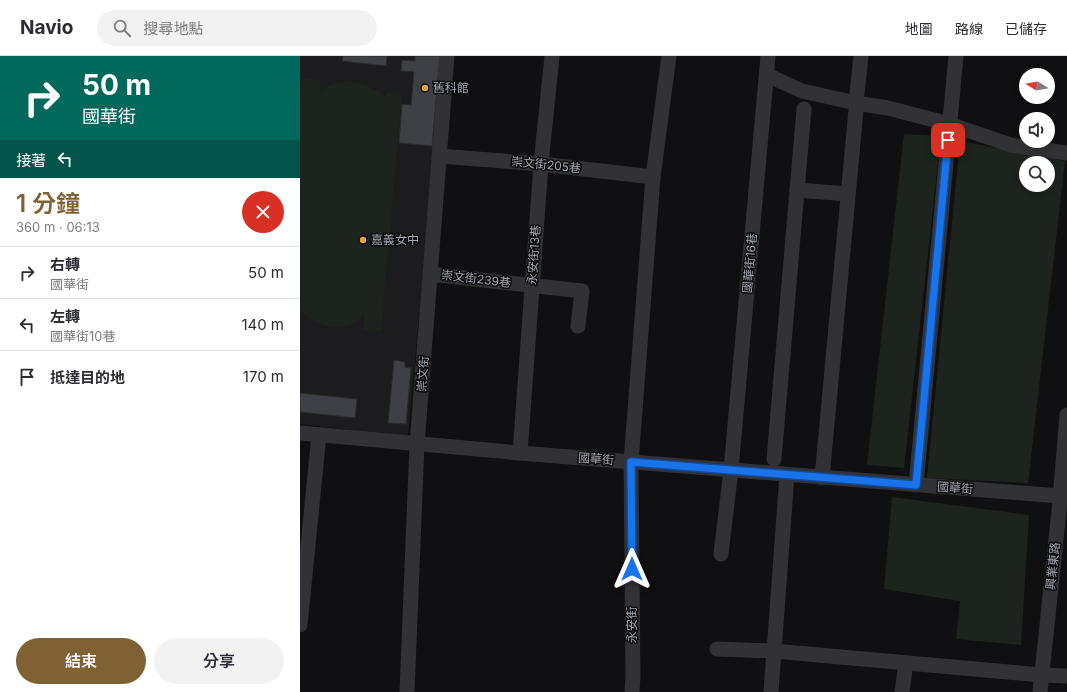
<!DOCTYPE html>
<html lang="zh-TW">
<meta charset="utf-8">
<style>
:root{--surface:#fff;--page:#f2f2f3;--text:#2b2b33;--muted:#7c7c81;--line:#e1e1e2;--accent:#7f6133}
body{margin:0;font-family:Inter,"Noto Sans TC",sans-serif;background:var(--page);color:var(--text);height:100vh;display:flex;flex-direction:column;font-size:15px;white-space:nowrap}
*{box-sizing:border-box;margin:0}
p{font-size:13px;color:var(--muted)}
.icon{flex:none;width:22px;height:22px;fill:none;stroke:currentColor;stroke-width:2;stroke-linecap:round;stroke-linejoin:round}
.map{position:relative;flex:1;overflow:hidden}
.details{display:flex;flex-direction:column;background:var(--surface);width:300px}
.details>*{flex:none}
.top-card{background:#00695c;color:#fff;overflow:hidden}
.needle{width:26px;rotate:281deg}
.tools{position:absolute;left:719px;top:12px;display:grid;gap:8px}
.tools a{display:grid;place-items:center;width:36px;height:36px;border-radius:50%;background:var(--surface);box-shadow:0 2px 6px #0003;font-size:20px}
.pin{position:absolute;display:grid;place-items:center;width:34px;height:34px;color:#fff;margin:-17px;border-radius:8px;box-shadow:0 2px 6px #0006}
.me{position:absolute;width:44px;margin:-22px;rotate:0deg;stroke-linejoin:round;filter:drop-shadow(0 0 3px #0008)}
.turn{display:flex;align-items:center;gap:14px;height:84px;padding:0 16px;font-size:18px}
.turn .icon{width:52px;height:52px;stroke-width:2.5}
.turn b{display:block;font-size:28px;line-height:34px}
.then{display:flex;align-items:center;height:38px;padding:0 16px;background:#0003;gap:8px;font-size:15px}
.round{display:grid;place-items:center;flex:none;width:42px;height:42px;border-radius:21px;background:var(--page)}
.headline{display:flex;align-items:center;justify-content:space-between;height:68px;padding:0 16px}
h1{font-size:24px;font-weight:600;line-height:30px;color:var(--accent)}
.cta{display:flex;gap:8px;margin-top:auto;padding:8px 16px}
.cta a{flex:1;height:46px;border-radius:24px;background:var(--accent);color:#fff;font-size:16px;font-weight:600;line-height:46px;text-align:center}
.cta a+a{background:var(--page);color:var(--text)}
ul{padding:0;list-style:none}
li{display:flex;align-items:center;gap:12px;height:52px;padding:0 16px;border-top:1px solid var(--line)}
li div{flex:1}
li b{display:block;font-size:15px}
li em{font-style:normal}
header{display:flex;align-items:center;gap:24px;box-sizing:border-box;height:56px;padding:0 20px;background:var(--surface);border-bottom:1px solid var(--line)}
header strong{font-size:19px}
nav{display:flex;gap:22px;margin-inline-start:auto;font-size:14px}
.search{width:280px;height:36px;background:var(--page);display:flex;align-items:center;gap:10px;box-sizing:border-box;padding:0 14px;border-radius:22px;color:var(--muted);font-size:15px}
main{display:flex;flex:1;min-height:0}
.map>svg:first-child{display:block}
.built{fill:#1c1c1e}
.green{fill:#1d241d;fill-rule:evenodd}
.building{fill:#3f4045;stroke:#2a2a2d}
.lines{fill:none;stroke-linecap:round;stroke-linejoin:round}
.minor{stroke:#323236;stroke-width:15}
.route-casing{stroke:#114b97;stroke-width:10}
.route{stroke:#1a73e8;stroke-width:7}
.poi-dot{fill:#e6a434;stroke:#0b0b0c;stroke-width:1.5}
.labels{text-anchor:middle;stroke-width:3;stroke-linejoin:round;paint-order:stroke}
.poi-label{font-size:12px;fill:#a2a8b2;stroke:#0b0b0c;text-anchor:start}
.street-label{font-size:12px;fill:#a2a8b2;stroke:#0b0b0c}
</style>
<header>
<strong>Navio</strong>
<div class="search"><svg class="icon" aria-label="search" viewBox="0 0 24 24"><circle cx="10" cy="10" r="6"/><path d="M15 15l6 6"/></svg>搜尋地點</div>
<nav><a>地圖</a><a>路線</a><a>已儲存</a></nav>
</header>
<main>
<section class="details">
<div class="top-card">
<div class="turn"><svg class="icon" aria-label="right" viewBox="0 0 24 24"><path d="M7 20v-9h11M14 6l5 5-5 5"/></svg><div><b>50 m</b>國華街</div></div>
<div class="then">接著<svg class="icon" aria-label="left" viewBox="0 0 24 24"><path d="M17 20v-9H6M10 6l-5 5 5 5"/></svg></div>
</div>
<div class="headline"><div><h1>1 分鐘</h1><p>360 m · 06:13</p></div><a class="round" style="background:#d93025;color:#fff"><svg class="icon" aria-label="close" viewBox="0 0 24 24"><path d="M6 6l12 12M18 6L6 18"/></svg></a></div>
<ul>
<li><svg class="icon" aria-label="right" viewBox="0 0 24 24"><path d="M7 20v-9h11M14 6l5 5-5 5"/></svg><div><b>右轉</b><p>國華街</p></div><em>50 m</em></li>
<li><svg class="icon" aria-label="left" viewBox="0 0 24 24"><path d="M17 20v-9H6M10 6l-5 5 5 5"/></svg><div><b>左轉</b><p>國華街10巷</p></div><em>140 m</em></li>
<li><svg class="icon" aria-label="arrive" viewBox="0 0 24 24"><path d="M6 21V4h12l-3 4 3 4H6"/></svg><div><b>抵達目的地</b></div><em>170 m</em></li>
</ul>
<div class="cta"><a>結束</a><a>分享</a></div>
</section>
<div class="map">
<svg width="767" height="636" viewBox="0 0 767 636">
<rect width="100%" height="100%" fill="#101012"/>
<path class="built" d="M 0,0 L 143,0 L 108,381 L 0,368 Z"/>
<g class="green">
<path d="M 3,22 L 20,24 L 20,34 C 25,32 29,29 34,28 C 52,22 72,30 86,41 L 86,37 L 102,39 L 81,275 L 63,273 L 64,259 C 62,261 60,264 58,265 C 40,277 14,269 0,255 L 0,48 Z"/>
<path d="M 604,78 L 641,80 L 604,412 L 567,409 Z"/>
<path d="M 660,85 L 765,105 L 728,427 L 627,422 ZM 726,107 L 748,107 L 748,129 L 726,129 Z"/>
<path d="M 592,441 L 729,459 L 721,589 L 656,583 L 660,545 L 584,533 Z"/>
</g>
<g class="building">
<path d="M 43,0 L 87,0 L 86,10 L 42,5 Z"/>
<path d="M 115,0 L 140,0 L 132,90 L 99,87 L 102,48 L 111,49 L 114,16 L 101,15 L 102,4 L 115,5 Z"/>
<path d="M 94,304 L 105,306 L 105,311 L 111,312 L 106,368 L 88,367 Z"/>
<path d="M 0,337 L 57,343 L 55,362 L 0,356 Z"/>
</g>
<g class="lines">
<g class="minor">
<path d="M 467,19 L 502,35 L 556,47 L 588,52 L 649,68 L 711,89 L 767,97"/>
<path d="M 556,47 L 561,0"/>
<path d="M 139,100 L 241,108 L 353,121"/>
<path d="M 497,134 L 548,138"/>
<path d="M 130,218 L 282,235 L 278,270"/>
<path d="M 0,377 L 220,397 L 760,440"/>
<path d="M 220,397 L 241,108 L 252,0"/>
<path d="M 474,403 L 504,53"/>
<path d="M 522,422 L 556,54"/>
<path d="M 616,429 L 656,0"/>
<path d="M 421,498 L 431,414 L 468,0"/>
<path d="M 0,569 L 19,379"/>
<path d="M 417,593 L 474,595 L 742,619 L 767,620"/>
<path d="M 107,636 L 117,388 L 147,0"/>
<path d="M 332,636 L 333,620 L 331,406 L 353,121 L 369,0"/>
<path d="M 471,636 L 487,419"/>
<path d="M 602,636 L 606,607"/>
<path d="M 740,636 L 759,455 L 767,359"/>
</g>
</g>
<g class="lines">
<g class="route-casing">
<path id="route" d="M 332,513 L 331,406 L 616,429 L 648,84"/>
</g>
<use href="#route" class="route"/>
</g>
<g class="poi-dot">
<circle cx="125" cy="32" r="4"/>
<circle cx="63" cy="184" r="4"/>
</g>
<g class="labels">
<g class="poi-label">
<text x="133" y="36">舊科館</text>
<text x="71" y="188">嘉義女中</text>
</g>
<g class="street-label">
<text transform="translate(246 109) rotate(6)" y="4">崇文街205巷</text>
<text transform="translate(234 199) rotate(-86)" y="4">永安街13巷</text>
<text transform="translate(450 207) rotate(-85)" y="4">國華街16巷</text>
<text transform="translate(176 223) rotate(7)" y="4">崇文街239巷</text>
<text transform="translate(123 318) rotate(-86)" y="4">崇文街</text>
<text transform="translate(296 403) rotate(4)" y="4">國華街</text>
<text transform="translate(655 432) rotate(4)" y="4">國華街</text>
<text transform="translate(753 510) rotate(-84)" y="4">興業東路</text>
<text transform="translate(332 569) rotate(-90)" y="4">永安街</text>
</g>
</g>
</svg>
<div class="tools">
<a><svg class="needle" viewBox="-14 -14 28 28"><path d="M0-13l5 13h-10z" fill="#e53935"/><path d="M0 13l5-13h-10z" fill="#7c7c81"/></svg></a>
<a><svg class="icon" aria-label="sound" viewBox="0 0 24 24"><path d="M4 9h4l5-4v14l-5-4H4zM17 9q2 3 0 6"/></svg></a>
<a><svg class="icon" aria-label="search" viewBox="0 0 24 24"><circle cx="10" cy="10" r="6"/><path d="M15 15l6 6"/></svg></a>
</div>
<div class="pin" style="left:648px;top:84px;background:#d93025"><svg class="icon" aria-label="arrive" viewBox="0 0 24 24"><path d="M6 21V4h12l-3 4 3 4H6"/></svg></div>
<svg class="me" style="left:332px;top:513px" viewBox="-20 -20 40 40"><path d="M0-17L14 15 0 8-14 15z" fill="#1a73e8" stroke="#fff" stroke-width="4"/></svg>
</div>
</main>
